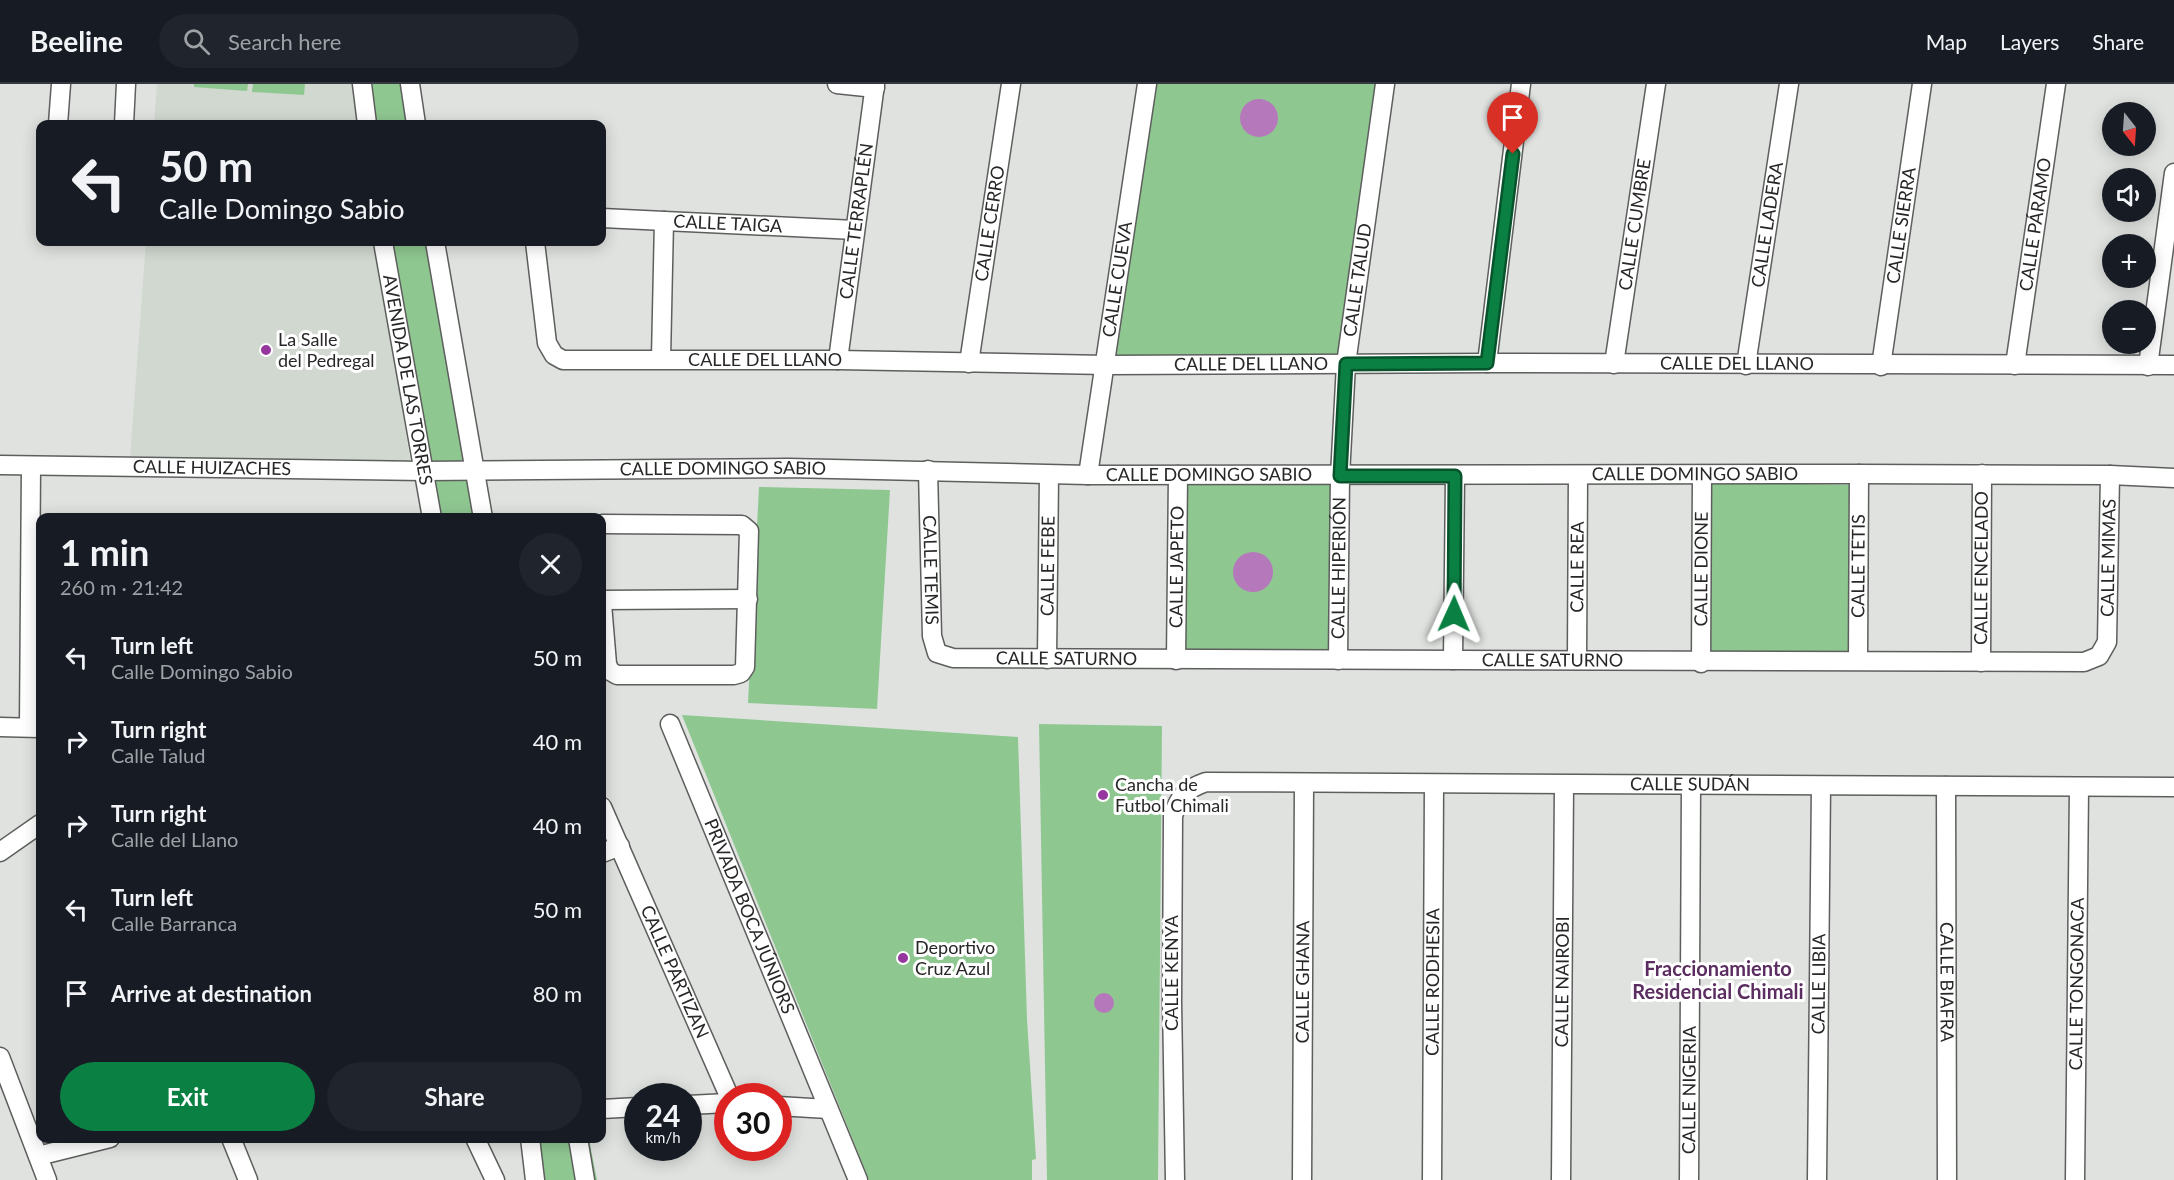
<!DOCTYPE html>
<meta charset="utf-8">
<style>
:root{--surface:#171b24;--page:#20242c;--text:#f1f3f6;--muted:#9ea1a6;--line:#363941;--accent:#0b8043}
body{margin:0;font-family:Lato,sans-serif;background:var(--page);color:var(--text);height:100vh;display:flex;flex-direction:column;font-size:22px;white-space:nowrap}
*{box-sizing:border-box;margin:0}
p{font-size:20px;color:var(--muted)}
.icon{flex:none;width:33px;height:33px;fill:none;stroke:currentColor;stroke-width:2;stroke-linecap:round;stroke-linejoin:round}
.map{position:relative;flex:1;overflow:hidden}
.details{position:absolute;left:36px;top:429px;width:570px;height:630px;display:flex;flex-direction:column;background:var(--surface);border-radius:12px;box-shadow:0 3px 15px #0003}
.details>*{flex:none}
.guide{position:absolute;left:36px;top:36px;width:570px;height:126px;border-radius:12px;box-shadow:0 3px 15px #0003;background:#171b24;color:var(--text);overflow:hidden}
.needle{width:39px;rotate:163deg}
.buttons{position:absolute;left:2102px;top:18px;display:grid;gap:12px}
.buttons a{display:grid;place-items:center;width:54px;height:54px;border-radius:50%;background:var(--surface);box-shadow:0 3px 15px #0003;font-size:30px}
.speed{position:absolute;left:624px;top:999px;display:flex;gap:12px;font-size:30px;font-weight:700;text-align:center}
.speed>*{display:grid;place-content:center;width:78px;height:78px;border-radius:50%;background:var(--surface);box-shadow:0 3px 15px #0003;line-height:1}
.speed small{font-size:15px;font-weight:400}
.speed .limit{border:9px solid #d22;background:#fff;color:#111}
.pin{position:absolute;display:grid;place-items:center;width:51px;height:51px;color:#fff;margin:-62px -26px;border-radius:50% 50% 50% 0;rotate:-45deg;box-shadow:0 0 6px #0007}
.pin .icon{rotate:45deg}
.me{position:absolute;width:66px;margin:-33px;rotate:1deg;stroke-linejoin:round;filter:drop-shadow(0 0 4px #0008)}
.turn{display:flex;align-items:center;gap:21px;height:126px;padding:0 24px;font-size:27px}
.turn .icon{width:78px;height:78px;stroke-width:2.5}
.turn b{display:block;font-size:42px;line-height:51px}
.round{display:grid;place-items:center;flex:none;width:63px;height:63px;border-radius:32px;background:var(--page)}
.head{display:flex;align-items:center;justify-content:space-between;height:102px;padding:0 24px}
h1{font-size:36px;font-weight:700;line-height:45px}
.action{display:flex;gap:12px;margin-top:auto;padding:12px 24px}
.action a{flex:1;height:69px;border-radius:36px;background:var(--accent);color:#fff;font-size:24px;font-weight:700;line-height:69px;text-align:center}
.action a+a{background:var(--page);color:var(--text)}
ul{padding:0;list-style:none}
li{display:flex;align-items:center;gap:18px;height:84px;padding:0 24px}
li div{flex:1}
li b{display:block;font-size:22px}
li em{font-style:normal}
header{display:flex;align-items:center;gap:36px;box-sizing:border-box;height:84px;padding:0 30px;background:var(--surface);border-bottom:2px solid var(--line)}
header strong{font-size:28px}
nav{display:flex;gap:33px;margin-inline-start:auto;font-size:21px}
.search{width:420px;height:54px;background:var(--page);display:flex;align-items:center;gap:15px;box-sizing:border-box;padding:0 21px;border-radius:33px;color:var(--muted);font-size:22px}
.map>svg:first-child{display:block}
.built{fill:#d0d8d0}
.green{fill:#8fc791}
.water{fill:#b578bb}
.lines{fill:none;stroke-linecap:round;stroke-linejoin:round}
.minor-casing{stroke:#5d5f5d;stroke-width:21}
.minor{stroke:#fff;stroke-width:18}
.route-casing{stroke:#07532c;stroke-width:15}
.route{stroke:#0b8043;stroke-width:10}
.poi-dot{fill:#9637a0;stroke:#fff;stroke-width:2}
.labels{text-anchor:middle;stroke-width:6;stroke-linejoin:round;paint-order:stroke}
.street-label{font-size:18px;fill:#262726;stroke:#fff}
.poi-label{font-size:18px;fill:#262726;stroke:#fff;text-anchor:start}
.neighbourhood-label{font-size:20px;font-weight:bold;fill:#5b2d60;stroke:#fff}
</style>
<header>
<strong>Beeline</strong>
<div class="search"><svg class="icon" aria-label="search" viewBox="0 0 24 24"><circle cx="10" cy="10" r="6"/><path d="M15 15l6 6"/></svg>Search here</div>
<nav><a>Map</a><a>Layers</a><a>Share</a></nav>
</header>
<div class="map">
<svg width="2174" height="1096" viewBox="0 0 2174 1096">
<rect width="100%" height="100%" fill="#dfe2df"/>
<g class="built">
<path d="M 157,0 L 355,0 L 361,40 L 154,40 Z"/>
<path d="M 146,158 L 378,158 L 410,377 L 130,374 Z"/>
</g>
<g class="green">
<path d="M 194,0 L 248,0 L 247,7 L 194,3 Z"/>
<path d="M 253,0 L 305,0 L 304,11 L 252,8 Z"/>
<path d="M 367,0 L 405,0 L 412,40 L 372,40 Z"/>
<path d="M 1153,0 L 1379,0 L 1339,274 L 1114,278 Z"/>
<path d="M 388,158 L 431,158 L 465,378 L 427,378 Z"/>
<path d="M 474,392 L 481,433 L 431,433 L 426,393 Z"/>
<path d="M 1181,395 L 1338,395 L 1336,575 L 1177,575 Z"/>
<path d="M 1708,398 L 1854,401 L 1851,579 L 1704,577 Z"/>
<path d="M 759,403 L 890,406 L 877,625 L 748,619 Z"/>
<path d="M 682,631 L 1018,653 L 1027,935 L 1036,1075 L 1032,1076 L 1032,1096 L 869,1096 Z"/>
<path d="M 1039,640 L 1162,642 L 1158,1096 L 1047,1096 Z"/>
<path d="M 521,1055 L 589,1055 L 597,1096 L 527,1096 Z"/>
</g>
<g class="water">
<circle cx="1259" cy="34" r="19"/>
<circle cx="1253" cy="488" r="20"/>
<circle cx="1104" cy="919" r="10"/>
</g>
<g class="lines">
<g class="minor-casing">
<g id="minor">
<path d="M 362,0 L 367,40"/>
<path d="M 410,0 L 416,40"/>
<path d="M 837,0 L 875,4"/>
<path d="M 58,40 L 61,0"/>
<path d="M 124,40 L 126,0"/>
<path id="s1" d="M 602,134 L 855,146"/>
<path id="s2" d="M 383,158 L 432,434"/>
<path d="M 435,158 L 483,434"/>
<path id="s3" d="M 535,158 L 547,259 L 554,271 L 563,276 L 838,276 L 1106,281 L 1487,279 L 2174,281"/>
<path d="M 661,274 L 664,137"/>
<path id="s4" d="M 838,276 L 875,0"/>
<path id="s5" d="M 969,279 L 1011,0"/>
<path d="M 1487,279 L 1521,0"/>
<path id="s6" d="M 1614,280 L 1656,0"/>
<path id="s7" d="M 1746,281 L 1789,0"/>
<path id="s8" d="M 2015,281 L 2056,0"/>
<path id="s9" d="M 1881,282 L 1922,0"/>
<path d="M 2148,282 L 2174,89"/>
<path id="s10" d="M 0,381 L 424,387 L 789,384 L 1088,391 L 1859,390 L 2110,391 L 2174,394"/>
<path id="s11" d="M 928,386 L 932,552 L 937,569 L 953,574 C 1330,577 1707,576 2084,578 L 2099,572 L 2107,558 L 2110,391"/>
<path id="s12" d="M 1088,391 L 1147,0"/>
<path d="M 602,440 L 742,441 L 749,447 L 745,583 L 741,589 L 734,591 L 617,591 L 610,587 L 607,580 L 602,520"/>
<path d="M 602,516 L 748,515"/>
<path id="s13" d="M 1047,575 L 1049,391"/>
<path id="s14" d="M 1858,575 L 1859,390"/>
<path id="s15" d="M 1176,576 L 1178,391"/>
<path id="s16" d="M 1338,576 L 1340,392 L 1346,280 L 1385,0"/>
<path d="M 1453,576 L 1455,392"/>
<path id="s17" d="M 1577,576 L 1578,391"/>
<path id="s18" d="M 1981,578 L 1982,390"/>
<path id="s19" d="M 1701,579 L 1702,391"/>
<path id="s20" d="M 670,640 L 858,1096"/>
<path d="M 0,643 L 39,644"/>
<path d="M 29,643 L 31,382"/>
<path id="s21" d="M 1946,702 L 1947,1096"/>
<path id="s22" d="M 602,723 L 729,1012"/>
<path d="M 0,768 L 40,740"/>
<path d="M 602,769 L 620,762"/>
<path d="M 0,973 L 47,1096"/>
<path d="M 688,1021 L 728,1019"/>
<path d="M 778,1022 L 828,1025"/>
<path d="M 602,1025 L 638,1023"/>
<path d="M 231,1054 L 248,1096"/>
<path d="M 475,1054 L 495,1096"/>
<path d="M 530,1054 L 535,1096"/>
<path d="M 578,1054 L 585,1096"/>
<path d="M 38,1072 L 110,1054"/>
<path id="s23" d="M 1175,1096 L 1172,918 L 1173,732 C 1179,712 1186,705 1206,698 L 2174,703"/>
<path id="s24" d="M 1302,1096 L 1304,700"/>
<path id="s25" d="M 1432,1096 L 1434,701"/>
<path id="s26" d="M 1561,1096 L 1564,701"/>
<path id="s27" d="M 1689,1096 L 1691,701"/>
<path id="s28" d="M 1817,1096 L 1821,702"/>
<path id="s29" d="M 2075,1096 L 2079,703"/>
</g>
</g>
<use href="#minor" class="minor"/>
</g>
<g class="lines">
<g class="route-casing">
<path id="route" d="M 1454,530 L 1455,392 L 1340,392 L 1346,280 L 1487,279 L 1513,70"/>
</g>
<use href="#route" class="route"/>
</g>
<g class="poi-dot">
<circle cx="266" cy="266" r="6"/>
<circle cx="1103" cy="711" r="6"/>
<circle cx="903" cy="874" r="6"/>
</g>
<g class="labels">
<g class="street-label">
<text dy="6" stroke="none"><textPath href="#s4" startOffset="140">CALLE TERRAPLÉN</textPath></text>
<text dy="6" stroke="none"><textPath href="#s5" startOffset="141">CALLE CERRO</textPath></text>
<text dy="6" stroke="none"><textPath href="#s1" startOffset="126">CALLE TAIGA</textPath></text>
<text dy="6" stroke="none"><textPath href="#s6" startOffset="141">CALLE CUMBRE</textPath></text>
<text dy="6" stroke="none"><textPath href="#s7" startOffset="142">CALLE LADERA</textPath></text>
<text dy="6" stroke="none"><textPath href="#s9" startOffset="142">CALLE SIERRA</textPath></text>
<text dy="6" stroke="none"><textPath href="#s8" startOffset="142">CALLE PÁRAMO</textPath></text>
<text dy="6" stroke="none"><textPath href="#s12" startOffset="198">CALLE CUEVA</textPath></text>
<text dy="6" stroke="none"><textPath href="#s16" startOffset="381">CALLE TALUD</textPath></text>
<text dy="6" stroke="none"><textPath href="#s3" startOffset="328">CALLE DEL LLANO</textPath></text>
<text dy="6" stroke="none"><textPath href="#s3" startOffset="814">CALLE DEL LLANO</textPath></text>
<text dy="6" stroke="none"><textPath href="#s3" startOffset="1300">CALLE DEL LLANO</textPath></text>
<text dy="6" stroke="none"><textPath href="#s2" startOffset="140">AVENIDA DE LAS TORRES</textPath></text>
<text dy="6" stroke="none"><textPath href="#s10" startOffset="212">CALLE HUIZACHES</textPath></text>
<text dy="6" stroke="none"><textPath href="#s10" startOffset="723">CALLE DOMINGO SABIO</textPath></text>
<text dy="6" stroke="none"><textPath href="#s10" startOffset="1695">CALLE DOMINGO SABIO</textPath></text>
<text dy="6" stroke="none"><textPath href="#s10" startOffset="1209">CALLE DOMINGO SABIO</textPath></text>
<text dy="6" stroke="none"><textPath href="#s11" startOffset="1448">CALLE MIMAS</textPath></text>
<text dy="6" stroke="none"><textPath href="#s13" startOffset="93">CALLE FEBE</textPath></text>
<text dy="6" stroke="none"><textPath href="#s17" startOffset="93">CALLE REA</textPath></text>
<text dy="6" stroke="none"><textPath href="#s14" startOffset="93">CALLE TETIS</textPath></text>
<text dy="6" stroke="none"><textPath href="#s15" startOffset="93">CALLE JAPETO</textPath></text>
<text dy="6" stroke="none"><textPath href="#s16" startOffset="92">CALLE HIPERIÓN</textPath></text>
<text dy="6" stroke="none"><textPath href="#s18" startOffset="94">CALLE ENCELADO</textPath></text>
<text dy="6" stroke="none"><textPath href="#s19" startOffset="94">CALLE DIONE</textPath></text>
<text dy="6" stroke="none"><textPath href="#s11" startOffset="100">CALLE TEMIS</textPath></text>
<text dy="6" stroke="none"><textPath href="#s11" startOffset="314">CALLE SATURNO</textPath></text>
<text dy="6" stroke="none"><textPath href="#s11" startOffset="800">CALLE SATURNO</textPath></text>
<text dy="6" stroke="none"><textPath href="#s23" startOffset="898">CALLE SUDÁN</textPath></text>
<text dy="6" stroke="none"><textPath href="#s20" startOffset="208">PRIVADA BOCA JÚNIORS</textPath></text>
<text dy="6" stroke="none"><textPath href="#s22" startOffset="180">CALLE PARTIZAN</textPath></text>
<text transform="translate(1172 889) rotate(-90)" y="6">CALLE KENYA</text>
<text dy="6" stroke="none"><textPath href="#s24" startOffset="198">CALLE GHANA</textPath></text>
<text dy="6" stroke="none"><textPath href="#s25" startOffset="198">CALLE RODHESIA</textPath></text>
<text dy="6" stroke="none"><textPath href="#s26" startOffset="198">CALLE NAIROBI</textPath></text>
<text dy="6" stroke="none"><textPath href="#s28" startOffset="196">CALLE LIBIA</textPath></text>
<text dy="6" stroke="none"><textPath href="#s21" startOffset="196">CALLE BIAFRA</textPath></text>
<text dy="6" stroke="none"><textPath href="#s29" startOffset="196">CALLE TONGONACA</textPath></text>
<text dy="6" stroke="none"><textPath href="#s27" startOffset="90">CALLE NIGERIA</textPath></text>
</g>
<g class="poi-label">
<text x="278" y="262">La Salle<tspan x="278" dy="21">del Pedregal</tspan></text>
<text x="1115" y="707">Cancha de<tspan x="1115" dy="21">Futbol Chimali</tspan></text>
<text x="915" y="870">Deportivo<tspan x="915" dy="21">Cruz Azul</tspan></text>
</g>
<g class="neighbourhood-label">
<text x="1718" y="892">Fraccionamiento<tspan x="1718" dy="23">Residencial Chimali</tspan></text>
</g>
</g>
</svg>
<div class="buttons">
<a><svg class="needle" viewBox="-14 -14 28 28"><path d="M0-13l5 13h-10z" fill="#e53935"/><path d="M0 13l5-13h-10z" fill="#9ea1a6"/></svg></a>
<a><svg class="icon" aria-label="sound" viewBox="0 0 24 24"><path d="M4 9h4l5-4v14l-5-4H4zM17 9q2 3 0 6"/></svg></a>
<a>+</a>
<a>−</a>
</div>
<div class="speed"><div>24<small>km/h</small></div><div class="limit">30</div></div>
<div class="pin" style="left:1513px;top:70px;background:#d93025"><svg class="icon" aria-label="arrive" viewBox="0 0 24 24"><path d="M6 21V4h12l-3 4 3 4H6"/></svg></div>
<svg class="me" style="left:1454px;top:530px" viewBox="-20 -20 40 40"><path d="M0-17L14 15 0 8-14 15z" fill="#0b8043" stroke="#fff" stroke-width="4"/></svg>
<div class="guide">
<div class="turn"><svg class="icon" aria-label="left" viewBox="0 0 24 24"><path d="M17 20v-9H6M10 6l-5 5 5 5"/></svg><div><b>50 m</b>Calle Domingo Sabio</div></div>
</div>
<section class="details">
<div class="head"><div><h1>1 min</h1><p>260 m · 21:42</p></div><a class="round"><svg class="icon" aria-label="close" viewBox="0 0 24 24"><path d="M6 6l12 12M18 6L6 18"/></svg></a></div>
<ul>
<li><svg class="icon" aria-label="left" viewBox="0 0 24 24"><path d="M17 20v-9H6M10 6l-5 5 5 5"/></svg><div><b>Turn left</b><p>Calle Domingo Sabio</p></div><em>50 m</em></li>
<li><svg class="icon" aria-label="right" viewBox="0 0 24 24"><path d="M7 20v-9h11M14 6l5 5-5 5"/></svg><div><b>Turn right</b><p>Calle Talud</p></div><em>40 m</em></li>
<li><svg class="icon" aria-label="right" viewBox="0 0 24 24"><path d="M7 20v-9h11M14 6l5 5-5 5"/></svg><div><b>Turn right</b><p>Calle del Llano</p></div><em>40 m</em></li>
<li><svg class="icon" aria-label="left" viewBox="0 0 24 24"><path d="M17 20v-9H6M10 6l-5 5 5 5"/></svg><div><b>Turn left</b><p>Calle Barranca</p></div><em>50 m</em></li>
<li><svg class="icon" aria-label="arrive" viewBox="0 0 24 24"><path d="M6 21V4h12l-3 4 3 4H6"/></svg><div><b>Arrive at destination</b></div><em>80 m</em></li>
</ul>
<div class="action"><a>Exit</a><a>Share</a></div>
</section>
</div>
